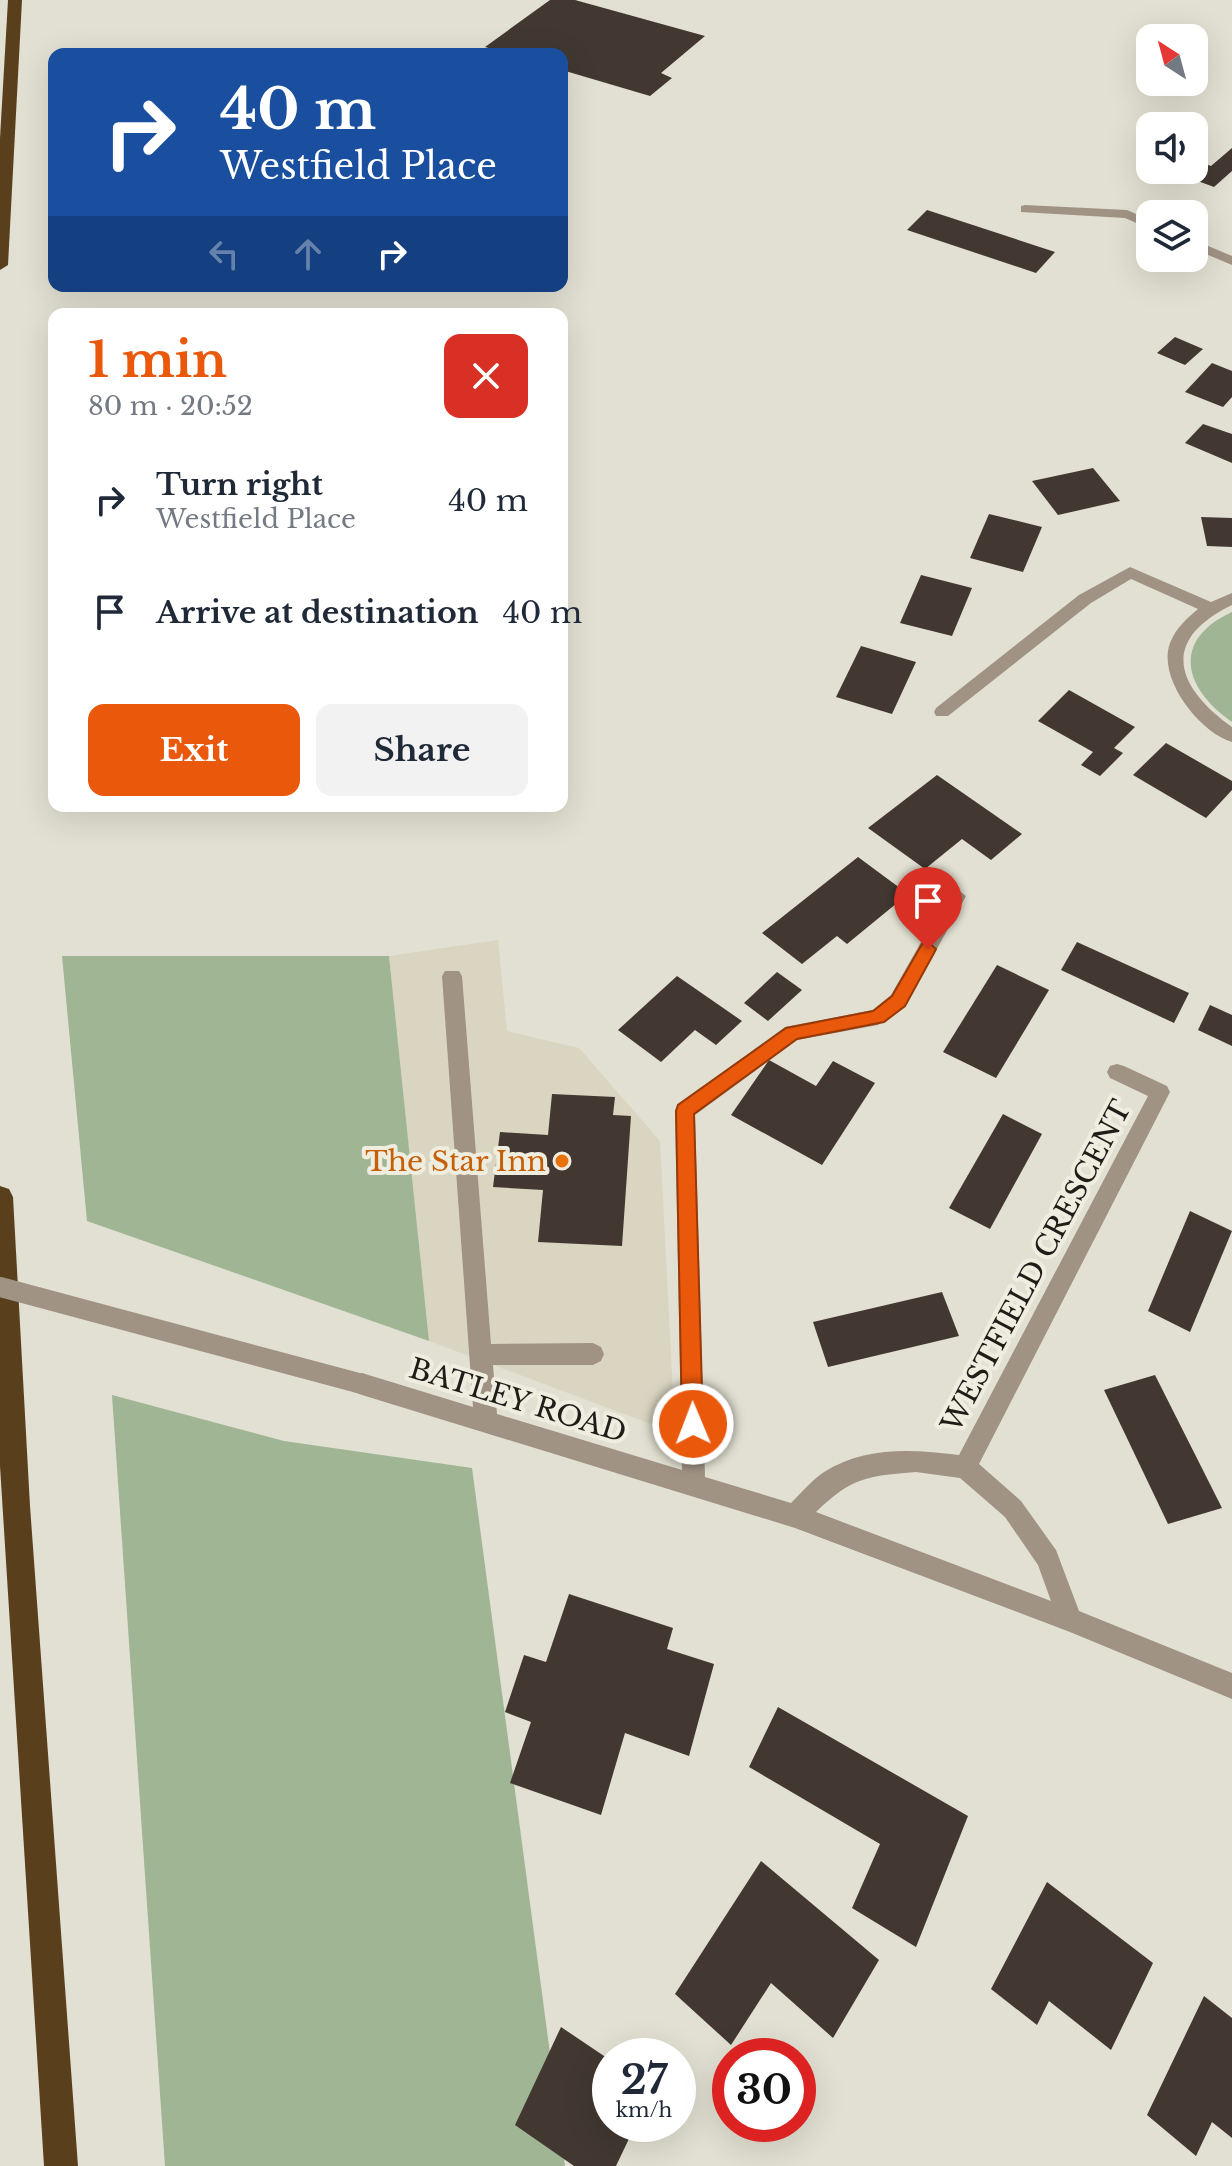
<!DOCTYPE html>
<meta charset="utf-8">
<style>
:root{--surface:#fff;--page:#f2f2f3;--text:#1f2937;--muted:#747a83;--accent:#ea580c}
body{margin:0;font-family:"Libre Baskerville",serif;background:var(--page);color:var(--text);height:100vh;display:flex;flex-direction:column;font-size:30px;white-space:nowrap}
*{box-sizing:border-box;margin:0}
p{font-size:26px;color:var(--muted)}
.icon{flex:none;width:44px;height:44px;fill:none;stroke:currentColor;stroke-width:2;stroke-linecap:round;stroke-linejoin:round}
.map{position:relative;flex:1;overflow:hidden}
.side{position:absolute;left:48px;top:308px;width:520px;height:504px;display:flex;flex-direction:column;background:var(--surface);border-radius:16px;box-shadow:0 8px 32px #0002}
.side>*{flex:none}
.top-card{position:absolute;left:48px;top:48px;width:520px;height:244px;border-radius:16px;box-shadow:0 8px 32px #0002;background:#1a4fa0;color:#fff;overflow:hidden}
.needle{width:52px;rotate:324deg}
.controls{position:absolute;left:1136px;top:24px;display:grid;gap:16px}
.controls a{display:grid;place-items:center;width:72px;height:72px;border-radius:16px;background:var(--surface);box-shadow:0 8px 32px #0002;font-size:40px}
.speed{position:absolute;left:592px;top:2038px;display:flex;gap:16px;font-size:40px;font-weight:700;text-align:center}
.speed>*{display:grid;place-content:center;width:104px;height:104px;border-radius:50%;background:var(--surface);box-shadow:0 8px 32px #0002;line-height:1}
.speed small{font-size:20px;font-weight:400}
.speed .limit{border:12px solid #d22;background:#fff;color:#111}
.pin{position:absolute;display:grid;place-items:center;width:68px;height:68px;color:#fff;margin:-82px -34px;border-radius:50% 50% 50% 0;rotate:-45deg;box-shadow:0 0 8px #0007}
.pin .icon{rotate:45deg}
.me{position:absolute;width:88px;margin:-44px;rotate:359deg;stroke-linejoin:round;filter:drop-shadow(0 0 6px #0008)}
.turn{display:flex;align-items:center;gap:28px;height:168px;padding:0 40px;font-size:36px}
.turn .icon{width:104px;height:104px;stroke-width:2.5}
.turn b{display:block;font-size:56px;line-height:68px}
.lanes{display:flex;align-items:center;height:76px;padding:0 40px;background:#0003;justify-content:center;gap:40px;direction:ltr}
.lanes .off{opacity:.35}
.round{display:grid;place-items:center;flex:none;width:84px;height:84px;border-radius:16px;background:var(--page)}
.summary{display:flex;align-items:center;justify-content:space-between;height:136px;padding:0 40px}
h1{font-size:48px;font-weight:700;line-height:60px;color:var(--accent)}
.primary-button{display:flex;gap:16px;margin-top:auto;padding:16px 40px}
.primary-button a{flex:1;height:92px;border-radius:16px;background:var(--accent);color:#fff;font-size:32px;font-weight:700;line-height:92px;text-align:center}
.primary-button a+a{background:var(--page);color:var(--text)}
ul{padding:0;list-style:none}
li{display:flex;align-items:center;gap:24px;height:112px;padding:0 40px}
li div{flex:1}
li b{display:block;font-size:30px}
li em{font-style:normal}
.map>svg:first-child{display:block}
.built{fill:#d9d5c1}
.green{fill:#9fb593}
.building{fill:#423831}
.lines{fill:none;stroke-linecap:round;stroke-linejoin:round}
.minor{fill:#a19384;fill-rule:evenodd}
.highway{fill:#5a3f1d;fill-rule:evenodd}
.minor-bridge{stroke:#a19384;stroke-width:20}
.route{fill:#ea580c;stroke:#983908;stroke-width:2}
.food-dot{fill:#e8710a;stroke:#efeddf;stroke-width:3}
.labels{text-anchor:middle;stroke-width:8;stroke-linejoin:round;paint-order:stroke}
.food-label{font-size:28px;fill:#c56008;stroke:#efeddf;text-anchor:end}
.street-label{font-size:28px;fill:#1e1d18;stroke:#efeddf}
</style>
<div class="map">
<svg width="1232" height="2166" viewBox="0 0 1232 2166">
<rect width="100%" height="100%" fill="#e2e0d2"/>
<path class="built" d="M 498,940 L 507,1031 L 579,1048 L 660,1141 L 675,1433 L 429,1341 L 389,956 Z"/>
<g class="green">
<path d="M 1232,612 L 1232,722 C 1183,688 1171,640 1232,612 Z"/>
<path d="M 62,956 L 389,956 L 429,1341 L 87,1221 Z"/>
<path d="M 112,1395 L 284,1441 L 472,1468 L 565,2166 L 165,2166 Z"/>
</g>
<g class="building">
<path d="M 550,0 L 575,0 L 705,36 L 661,73 L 672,78 L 650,96 L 562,70 L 562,54 L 509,54 L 485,47 Z"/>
<path d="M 1232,148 L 1232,171 L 1214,187 L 1168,170 L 1194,170 L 1194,160 L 1211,166 Z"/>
<path d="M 927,210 L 1055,252 L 1036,273 L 907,230 Z"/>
<path d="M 1175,337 L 1203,349 L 1185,365 L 1157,353 Z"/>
<path d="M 1212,363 L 1232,371 L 1232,397 L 1223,407 L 1185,392 Z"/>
<path d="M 1203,424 L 1232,434 L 1232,463 L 1185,443 Z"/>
<path d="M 1093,468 L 1120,501 L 1058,515 L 1032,481 Z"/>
<path d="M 989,514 L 1042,527 L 1023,572 L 970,558 Z"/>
<path d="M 1201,517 L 1232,518 L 1232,547 L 1207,546 Z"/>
<path d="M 921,575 L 972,588 L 952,636 L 900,623 Z"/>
<path d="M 861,646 L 916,662 L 892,714 L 836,697 Z"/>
<path d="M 1069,690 L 1135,727 L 1114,748 L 1123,753 L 1100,776 L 1081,765 L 1093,752 L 1038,721 Z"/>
<path d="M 1166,743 L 1232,781 L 1232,790 L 1206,818 L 1133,775 Z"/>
<path d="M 937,775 L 1022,834 L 991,860 L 962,839 L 925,869 L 868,828 Z"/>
<path d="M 858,857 L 908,894 L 847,944 L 837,936 L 802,964 L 762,933 Z"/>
<path d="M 1077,942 L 1189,993 L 1174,1023 L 1061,970 Z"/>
<path d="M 997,965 L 1049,990 L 996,1078 L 943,1052 Z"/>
<path d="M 777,972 L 802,990 L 768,1021 L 744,1003 Z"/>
<path d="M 677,976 L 742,1021 L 716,1045 L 695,1030 L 661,1062 L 618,1030 Z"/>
<path d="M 1210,1005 L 1232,1015 L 1232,1046 L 1198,1030 Z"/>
<path d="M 769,1060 L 816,1086 L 833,1061 L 875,1083 L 822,1165 L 731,1115 Z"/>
<path d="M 552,1094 L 615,1097 L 613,1115 L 631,1116 L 622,1246 L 538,1242 L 543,1190 L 493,1187 L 500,1132 L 548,1135 Z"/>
<path d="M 1003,1114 L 1042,1134 L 990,1229 L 949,1208 Z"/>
<path d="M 1190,1211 L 1232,1231 L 1190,1332 L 1148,1311 Z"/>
<path d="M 942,1292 L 959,1336 L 828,1367 L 813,1322 Z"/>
<path d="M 1155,1375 L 1222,1508 L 1168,1524 L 1104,1390 Z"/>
<path d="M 569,1594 L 673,1628 L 667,1649 L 714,1664 L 689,1756 L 625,1733 L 601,1815 L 510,1783 L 531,1722 L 505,1712 L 524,1655 L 546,1662 Z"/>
<path d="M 778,1707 L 968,1816 L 916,1947 L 852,1908 L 880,1844 L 749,1767 Z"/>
<path d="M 761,1861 L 879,1960 L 833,2038 L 771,1983 L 731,2045 L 675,1994 Z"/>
<path d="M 1047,1882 L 1153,1963 L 1111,2050 L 1049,2001 L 1037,2025 L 991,1989 Z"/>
<path d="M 1204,1996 L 1232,2018 L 1232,2138 L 1212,2122 L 1196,2156 L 1147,2115 Z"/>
<path d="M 561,2027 L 610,2060 L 610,2124 L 636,2124 L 616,2166 L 574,2166 L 515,2125 Z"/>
</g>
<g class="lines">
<g class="minor">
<path d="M 1025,205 L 1127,210 L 1150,220 L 1150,229 L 1125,218 L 1021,212 L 1021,206 Z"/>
<path d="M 1194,240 L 1232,256 L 1232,265 L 1194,249 Z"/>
<path d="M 1130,567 L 1211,602 L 1232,593 L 1232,605 C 1160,640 1175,686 1232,727 L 1232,742 C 1199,732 1157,678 1170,643 C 1176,628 1186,619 1198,609 L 1131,579 L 1091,603 L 948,716 L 936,716 L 934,712 L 936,708 L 1079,595 Z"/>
<path d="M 957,889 L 966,896 L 905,1007 L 878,1025 L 797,1040 L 695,1115 L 705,1477 L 791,1503 C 801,1493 812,1480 824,1472 C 865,1446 912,1449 959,1455 L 1148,1096 L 1110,1078 L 1107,1072 L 1110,1066 L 1117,1064 L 1124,1066 L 1167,1086 L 1170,1092 L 979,1464 L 1021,1501 L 1056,1550 L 1079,1611 L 1232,1673 L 1232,1699 L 1070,1632 L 795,1528 L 362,1395 L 354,1392 L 351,1384 L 354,1376 L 362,1373 L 473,1407 L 442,976 L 445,971 L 459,971 L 462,976 L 491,1344 L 593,1343 L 601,1347 L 604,1354 L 601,1361 L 593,1365 L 493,1365 L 497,1414 L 682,1470 L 675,1111 L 678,1105 L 785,1027 L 873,1010 L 891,995 L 950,891 ZM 916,1472 L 960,1478 L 1005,1517 L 1038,1565 L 1051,1601 L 816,1512 C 852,1477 867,1476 916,1472 Z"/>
</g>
<g class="highway">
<path d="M 8,0 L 22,0 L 8,265 L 0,270 L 0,138 Z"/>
<path d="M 0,1186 L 9,1189 L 13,1197 L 30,1506 L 78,2166 L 44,2166 L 0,1466 Z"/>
</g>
<path class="minor-bridge" d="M 0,1287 L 362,1384"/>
</g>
<path class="route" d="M 928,942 L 936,949 L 934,953 L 905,1006 L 884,1022 L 797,1039 L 694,1114 L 703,1424 L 700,1431 L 693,1434 L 685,1431 L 682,1424 L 676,1111 L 678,1105 L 786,1028 L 873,1011 L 892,996 L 922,944 Z"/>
<circle class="food-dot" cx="562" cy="1161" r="8"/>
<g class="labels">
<g class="food-label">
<text x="546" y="1171">The Star Inn</text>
</g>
<g class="street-label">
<text transform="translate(1036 1266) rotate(-62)" y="10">WESTFIELD CRESCENT</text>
<text transform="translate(518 1400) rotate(17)" y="10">BATLEY ROAD</text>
</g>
</g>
</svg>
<div class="controls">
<a><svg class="needle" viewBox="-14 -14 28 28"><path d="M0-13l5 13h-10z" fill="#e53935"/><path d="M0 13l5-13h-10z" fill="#747a83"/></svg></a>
<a><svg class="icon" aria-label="sound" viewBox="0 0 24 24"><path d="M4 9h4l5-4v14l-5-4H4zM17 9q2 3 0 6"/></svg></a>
<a><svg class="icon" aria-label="layers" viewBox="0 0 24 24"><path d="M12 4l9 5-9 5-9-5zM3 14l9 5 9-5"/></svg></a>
</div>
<div class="speed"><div>27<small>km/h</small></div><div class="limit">30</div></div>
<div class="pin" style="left:928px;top:949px;background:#d93025"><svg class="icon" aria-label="arrive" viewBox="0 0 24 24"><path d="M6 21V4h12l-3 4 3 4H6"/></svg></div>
<svg class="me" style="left:693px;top:1424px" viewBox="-20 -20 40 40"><circle r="17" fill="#ea580c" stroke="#fff" stroke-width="3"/><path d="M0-11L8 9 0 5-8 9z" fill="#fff"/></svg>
<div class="top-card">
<div class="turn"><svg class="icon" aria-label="right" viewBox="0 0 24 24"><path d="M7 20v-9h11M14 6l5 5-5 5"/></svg><div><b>40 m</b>Westfield Place</div></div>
<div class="lanes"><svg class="icon off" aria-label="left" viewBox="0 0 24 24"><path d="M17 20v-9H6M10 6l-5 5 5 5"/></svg><svg class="icon off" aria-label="ahead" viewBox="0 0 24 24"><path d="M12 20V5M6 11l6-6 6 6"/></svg><svg class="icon" aria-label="right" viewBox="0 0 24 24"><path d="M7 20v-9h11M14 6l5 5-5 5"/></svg></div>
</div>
<section class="side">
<div class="summary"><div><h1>1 min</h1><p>80 m · 20:52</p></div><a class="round" style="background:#d93025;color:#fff"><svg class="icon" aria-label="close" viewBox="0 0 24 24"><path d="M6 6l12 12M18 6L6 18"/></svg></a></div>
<ul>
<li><svg class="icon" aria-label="right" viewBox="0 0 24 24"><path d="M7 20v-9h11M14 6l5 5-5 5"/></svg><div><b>Turn right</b><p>Westfield Place</p></div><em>40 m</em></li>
<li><svg class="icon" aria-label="arrive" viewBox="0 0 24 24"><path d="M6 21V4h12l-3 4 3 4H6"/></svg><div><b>Arrive at destination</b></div><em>40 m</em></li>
</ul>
<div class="primary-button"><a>Exit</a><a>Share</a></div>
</section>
</div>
